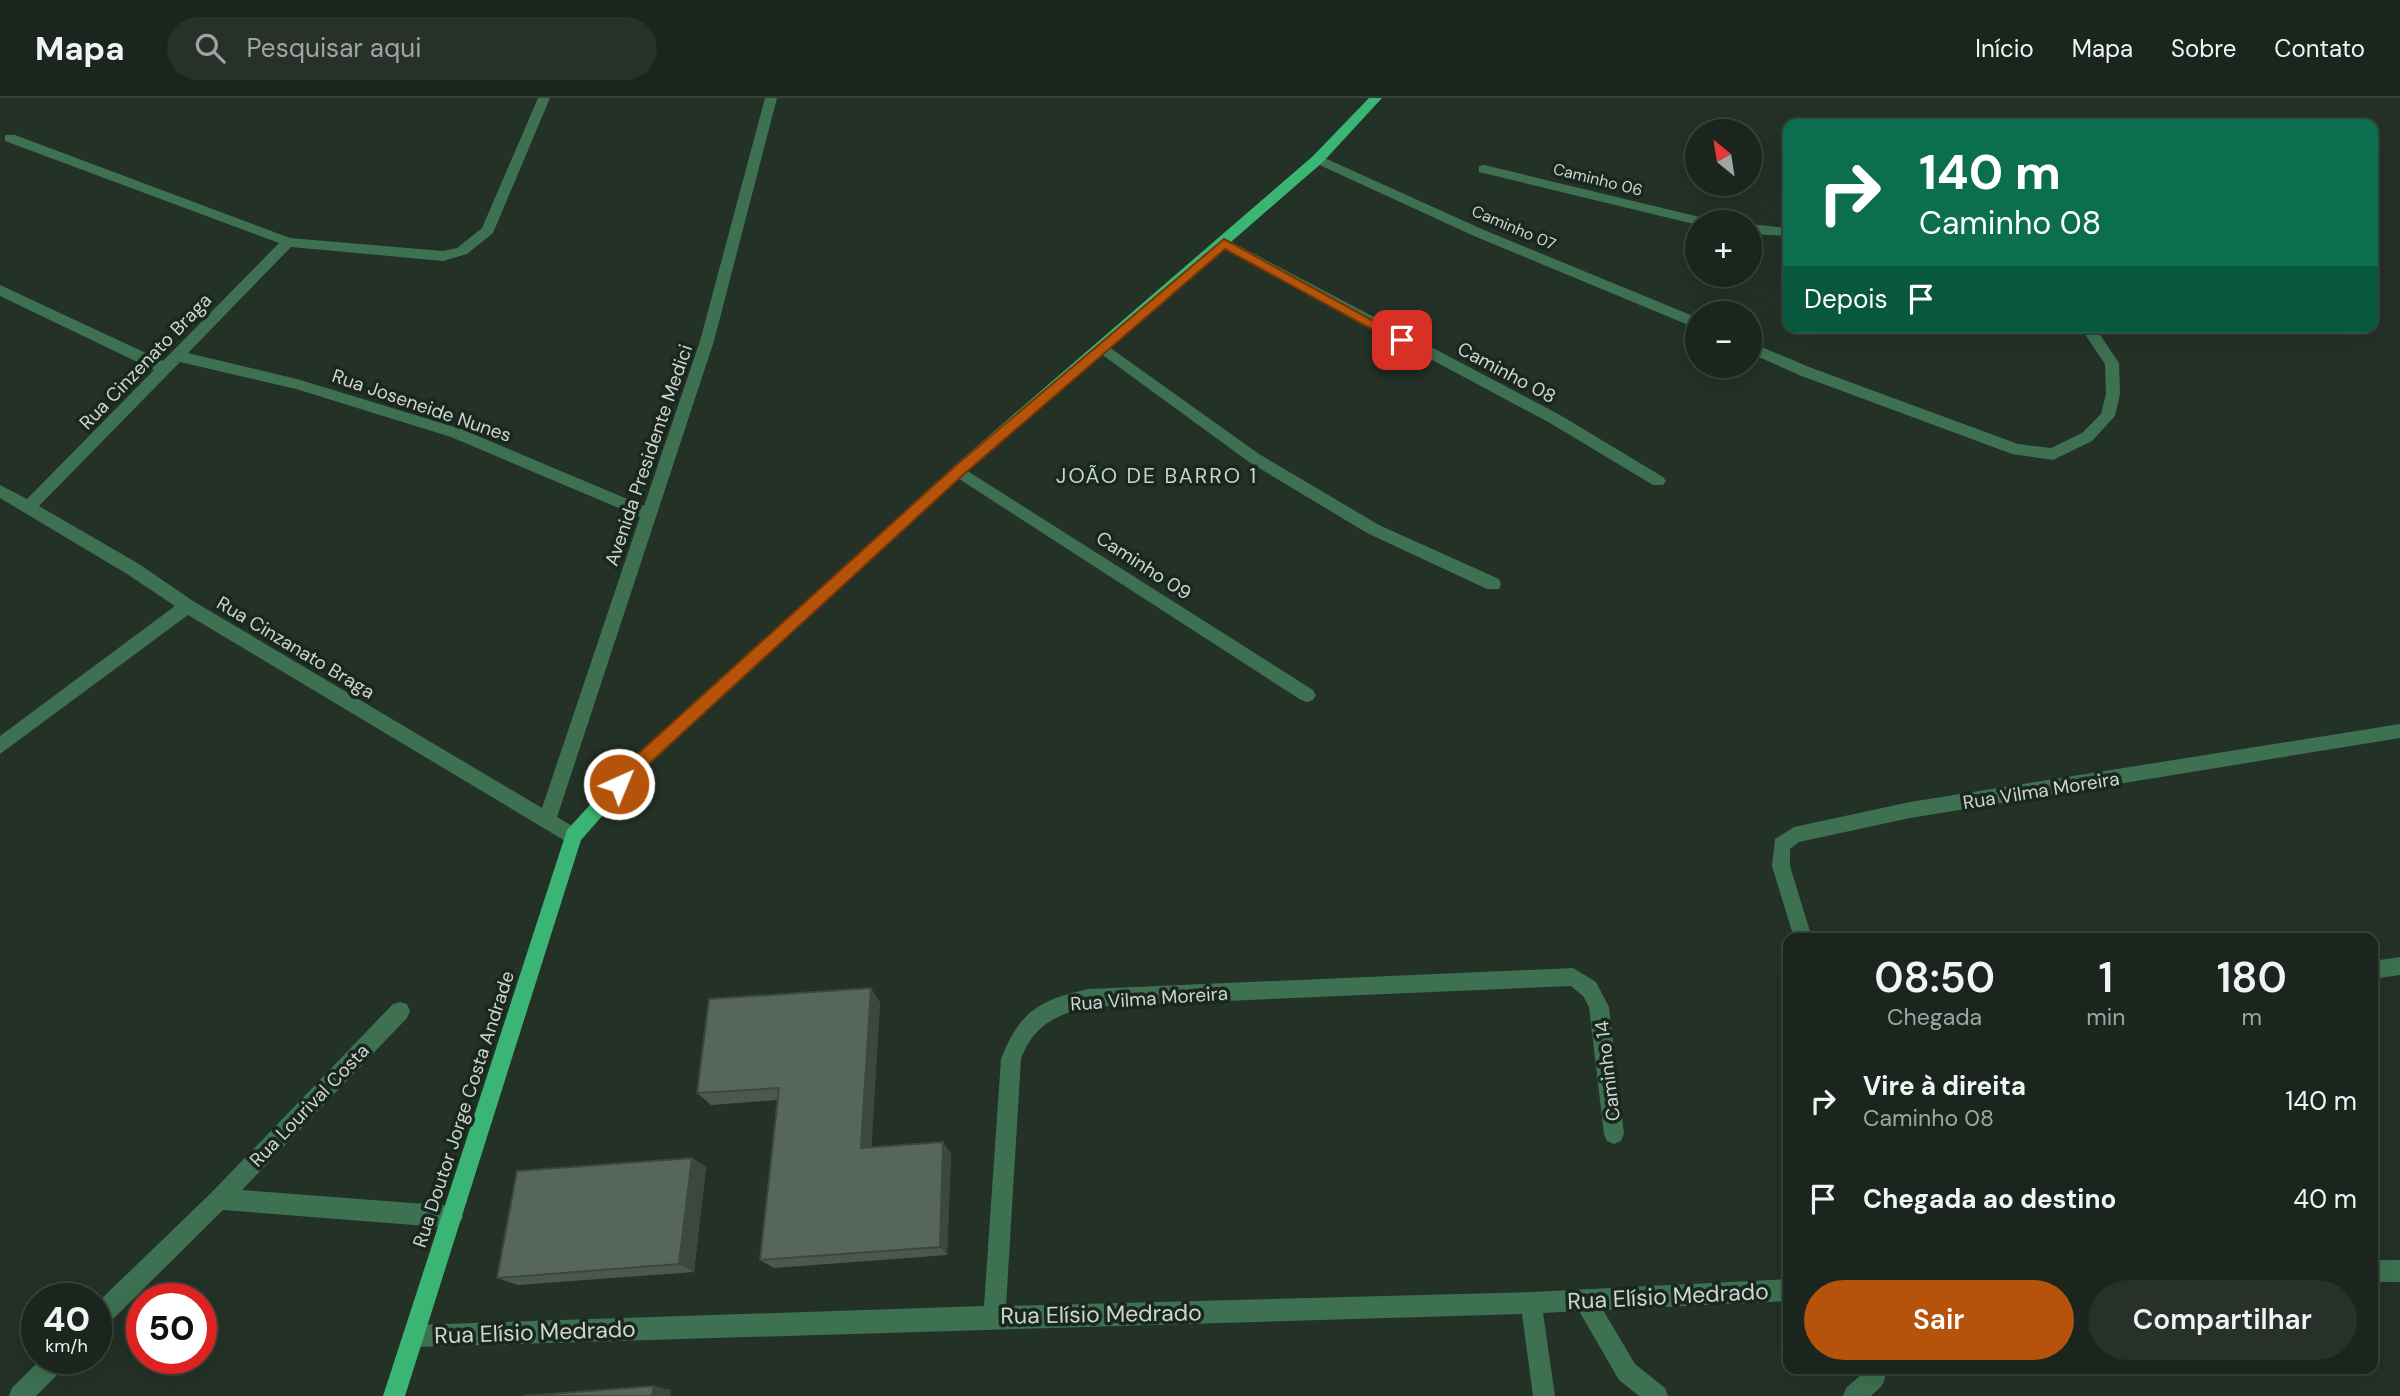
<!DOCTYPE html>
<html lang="pt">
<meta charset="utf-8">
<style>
:root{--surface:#1a251d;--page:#27312a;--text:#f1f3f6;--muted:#9fa5a4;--line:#38423b;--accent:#b45309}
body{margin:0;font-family:"DM Sans",sans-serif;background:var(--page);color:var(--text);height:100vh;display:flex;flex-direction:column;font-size:26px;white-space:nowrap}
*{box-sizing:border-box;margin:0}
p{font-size:23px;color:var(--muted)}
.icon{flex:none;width:38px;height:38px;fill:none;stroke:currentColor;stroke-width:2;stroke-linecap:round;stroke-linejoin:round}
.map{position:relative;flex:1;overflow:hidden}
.sheet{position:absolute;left:1783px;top:835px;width:595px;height:441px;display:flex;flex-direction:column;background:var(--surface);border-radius:14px;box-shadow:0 7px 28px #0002,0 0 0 2px var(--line)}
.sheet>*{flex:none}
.hud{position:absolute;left:1783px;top:21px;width:595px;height:214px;border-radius:14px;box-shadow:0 7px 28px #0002,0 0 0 2px var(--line);background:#0b6e4f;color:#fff;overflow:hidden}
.needle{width:46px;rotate:330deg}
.controls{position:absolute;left:1685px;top:21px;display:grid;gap:14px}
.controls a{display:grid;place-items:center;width:77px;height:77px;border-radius:50%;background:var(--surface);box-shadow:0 7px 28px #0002,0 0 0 2px var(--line);font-size:35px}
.speed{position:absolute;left:21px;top:1185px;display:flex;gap:14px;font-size:35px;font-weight:700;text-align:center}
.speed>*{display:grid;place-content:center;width:91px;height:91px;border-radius:50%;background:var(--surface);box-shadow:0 7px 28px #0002,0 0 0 2px var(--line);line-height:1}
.speed small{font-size:18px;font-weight:400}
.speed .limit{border:10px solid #d22;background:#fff;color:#111}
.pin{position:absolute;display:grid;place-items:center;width:60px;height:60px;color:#fff;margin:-30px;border-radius:14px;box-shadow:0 4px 10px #0006}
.me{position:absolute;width:77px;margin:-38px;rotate:44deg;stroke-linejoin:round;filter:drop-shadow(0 0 5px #0008)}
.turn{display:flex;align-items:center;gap:24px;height:147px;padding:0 21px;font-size:32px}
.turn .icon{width:91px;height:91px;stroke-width:2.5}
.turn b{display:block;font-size:49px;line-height:60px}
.then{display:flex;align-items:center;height:66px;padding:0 21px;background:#0003;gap:14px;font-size:26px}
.eta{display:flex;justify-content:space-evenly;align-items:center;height:119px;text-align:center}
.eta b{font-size:42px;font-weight:600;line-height:49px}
.primary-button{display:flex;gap:14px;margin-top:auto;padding:14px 21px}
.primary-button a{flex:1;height:80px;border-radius:42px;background:var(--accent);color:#fff;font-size:28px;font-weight:600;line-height:80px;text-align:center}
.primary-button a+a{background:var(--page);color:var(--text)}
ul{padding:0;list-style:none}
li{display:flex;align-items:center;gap:21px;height:98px;padding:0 21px}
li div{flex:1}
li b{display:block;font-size:26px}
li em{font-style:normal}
header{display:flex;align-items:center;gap:42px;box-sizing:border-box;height:98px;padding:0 35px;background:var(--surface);border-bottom:2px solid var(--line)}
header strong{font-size:33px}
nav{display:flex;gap:38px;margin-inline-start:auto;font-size:24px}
.search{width:490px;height:63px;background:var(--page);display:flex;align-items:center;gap:18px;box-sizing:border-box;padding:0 24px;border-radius:38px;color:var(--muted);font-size:26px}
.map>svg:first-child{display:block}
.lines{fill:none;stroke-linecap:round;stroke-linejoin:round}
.minor{fill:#3d7151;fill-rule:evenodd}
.major{fill:#3ab573;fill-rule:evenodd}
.wall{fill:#4a584e}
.shaded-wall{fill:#3c4740}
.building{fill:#56665b;stroke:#3c4740;stroke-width:2}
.route{fill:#b45309;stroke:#753606;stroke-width:2}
.labels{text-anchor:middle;stroke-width:7;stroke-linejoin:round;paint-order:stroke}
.far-street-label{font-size:16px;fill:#cdd5cf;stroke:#19271e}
.street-label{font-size:19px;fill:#cdd5cf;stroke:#19271e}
.neighbourhood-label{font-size:21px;letter-spacing:2px;fill:#c5d6ca;stroke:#19271e}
.near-street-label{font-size:23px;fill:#cdd5cf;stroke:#19271e}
</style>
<header>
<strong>Mapa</strong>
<div class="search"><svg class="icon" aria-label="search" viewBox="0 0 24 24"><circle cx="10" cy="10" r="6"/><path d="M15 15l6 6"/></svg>Pesquisar aqui</div>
<nav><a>Início</a><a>Mapa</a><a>Sobre</a><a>Contato</a></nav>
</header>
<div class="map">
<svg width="2400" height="1298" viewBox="0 0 2400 1298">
<rect width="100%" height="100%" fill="#233127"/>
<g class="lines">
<g class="minor">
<path d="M 538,0 L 550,0 L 493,135 L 467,156 L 443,163 L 291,149 L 188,255 L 297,281 L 461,331 L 644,408 L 700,243 L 765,0 L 777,0 L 714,243 L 557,719 L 579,732 L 582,738 L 579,744 L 573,746 L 567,744 L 188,517 L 0,656 L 0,638 L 175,508 L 127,476 L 0,400 L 0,387 L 27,401 L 154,272 L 0,198 L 0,187 L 163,263 L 279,145 L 5,43 L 5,37 L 15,37 L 290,140 L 443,153 L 457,150 L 482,130 ZM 180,264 L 296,291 L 451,339 L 640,419 L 542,710 L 193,503 L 139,466 L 39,408 Z"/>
<path d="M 1318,57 L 1484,132 L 1698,220 L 1698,231 L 1474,138 L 1313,64 L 1312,61 Z"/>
<path d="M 1484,67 L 1704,120 L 1711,124 L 1698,124 L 1698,127 L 1479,74 L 1479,68 Z"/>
<path d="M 1750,126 L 1788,130 L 1788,138 L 1750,136 Z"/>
<path d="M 1224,140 L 1560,317 L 1663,379 L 1666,383 L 1663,387 L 1653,387 L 1550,325 L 1219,148 L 1219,142 Z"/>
<path d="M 2080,229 L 2095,229 L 2119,265 L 2120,296 L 2115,318 L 2092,343 L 2053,362 L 2012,356 L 1799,277 L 1750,255 L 1750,244 L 1809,269 L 2018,346 L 2051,350 L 2082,335 L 2101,316 L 2106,296 L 2105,266 Z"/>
<path d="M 1102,244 L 1259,356 L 1379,427 L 1499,481 L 1501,486 L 1499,491 L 1487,491 L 1367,435 L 1249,364 L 1097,253 L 1095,249 L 1097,245 Z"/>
<path d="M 958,367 L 1313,592 L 1316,597 L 1313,602 L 1307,604 L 1301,602 L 953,377 L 950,373 Z"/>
<path d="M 2400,626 L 2400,640 L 1910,720 L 1799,744 L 1790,751 L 1790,768 L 1812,840 L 1794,840 L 1772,768 L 1775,741 L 1794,729 L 1910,704 Z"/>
<path d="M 2400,859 L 2400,877 L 2373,881 L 2373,863 Z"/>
<path d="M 1573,870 L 1596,884 L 1609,909 L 1624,1036 L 1621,1043 L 1614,1046 L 1607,1043 L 1604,1036 L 1589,909 L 1583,898 L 1571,888 L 1089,909 C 1055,917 1034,927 1021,961 L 1006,1208 L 1531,1194 L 1788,1181 L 1788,1203 L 1603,1212 L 1635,1266 L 1665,1290 L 1668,1298 L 1639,1298 L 1619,1282 L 1579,1213 L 1543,1215 L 1555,1298 L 1533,1298 L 1522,1216 L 414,1249 L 406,1246 L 403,1238 L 406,1230 L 414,1227 L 984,1208 L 1001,961 C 1020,913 1039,902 1089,891 Z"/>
<path d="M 400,904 L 407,906 L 410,913 L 407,920 L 242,1092 L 452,1108 L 459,1112 L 463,1119 L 459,1126 L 452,1130 L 223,1112 L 104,1230 L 96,1233 L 96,1206 L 212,1094 L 393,906 Z"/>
<rect x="2373" y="1162" width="27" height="22"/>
<path d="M 42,1260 L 69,1260 L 66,1268 L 36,1298 L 9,1298 L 12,1290 Z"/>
<path d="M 1863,1270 L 1885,1270 C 1887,1285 1881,1289 1871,1298 L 1843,1298 L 1846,1290 L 1863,1275 Z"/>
</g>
<path class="major" d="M 1369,0 L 1382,0 L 1323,64 L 963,377 L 641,674 L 581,742 L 405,1298 L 383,1298 L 567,732 L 629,664 L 953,369 L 1313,58 Z"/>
</g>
<g class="wall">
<path d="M 880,904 L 871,1049 L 951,1055 L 947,1157 L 774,1170 L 760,1162 L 777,1002 L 711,1007 L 697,995 Z"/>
<path d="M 692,1060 L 706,1069 L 694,1174 L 518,1187 L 497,1180 Z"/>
</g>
<g class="shaded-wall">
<path d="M 871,890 L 880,904 L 871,1060 L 861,1050 Z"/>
<path d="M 943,1044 L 951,1055 L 947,1157 L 940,1149 Z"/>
<path d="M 692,1060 L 706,1069 L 694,1174 L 679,1166 Z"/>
<path d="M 654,1288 L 671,1292 L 670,1298 L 652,1298 Z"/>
</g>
<g class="building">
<path d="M 871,890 L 861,1050 L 943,1044 L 940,1149 L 760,1162 L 779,990 L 697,995 L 709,901 Z"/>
<path d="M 692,1060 L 679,1166 L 497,1180 L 517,1073 Z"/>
<path d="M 654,1288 L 652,1298 L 524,1298 Z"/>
</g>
<path class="route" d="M 1224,141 L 1408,242 L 1402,247 L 1397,245 L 1225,151 L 963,377 L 640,674 L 625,691 L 614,691 L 611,686 L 629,664 L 954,369 Z"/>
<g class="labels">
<g class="far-street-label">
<text transform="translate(1598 81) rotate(14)" y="6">Caminho 06</text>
<text transform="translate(1514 129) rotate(23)" y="6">Caminho 07</text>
</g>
<g class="street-label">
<text transform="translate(145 263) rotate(-46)" y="7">Rua Cinzenato Braga</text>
<text transform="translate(1507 274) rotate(28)" y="7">Caminho 08</text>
<text transform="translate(422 307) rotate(19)" y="7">Rua Joseneide Nunes</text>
<text transform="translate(648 357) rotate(-71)" y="7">Avenida Presidente Medici</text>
<text transform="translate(1144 467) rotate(33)" y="7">Caminho 09</text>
<text transform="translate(296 549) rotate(31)" y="7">Rua Cinzanato Braga</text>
<text transform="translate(2041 692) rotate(-9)" y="7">Rua Vilma Moreira</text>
<text transform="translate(1149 900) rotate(-4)" y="7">Rua Vilma Moreira</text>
<text transform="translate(1607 973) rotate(-97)" y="7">Caminho 14</text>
<text transform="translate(309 1007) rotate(-46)" y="7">Rua Lourival Costa</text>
<text transform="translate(463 1011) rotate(-72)" y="7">Rua Doutor Jorge Costa Andrade</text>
</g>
<g class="neighbourhood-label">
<text x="1157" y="385">JOÃO DE BARRO 1</text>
</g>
<g class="near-street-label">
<text transform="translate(1668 1198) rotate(-3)" y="8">Rua Elísio Medrado</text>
<text transform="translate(1101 1216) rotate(-1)" y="8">Rua Elísio Medrado</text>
<text transform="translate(535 1234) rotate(-2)" y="8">Rua Elísio Medrado</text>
</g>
</g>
</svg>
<div class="controls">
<a><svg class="needle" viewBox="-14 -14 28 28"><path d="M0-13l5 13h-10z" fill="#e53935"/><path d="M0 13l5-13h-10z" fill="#9fa5a4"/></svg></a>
<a>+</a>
<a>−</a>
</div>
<div class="speed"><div>40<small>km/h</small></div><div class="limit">50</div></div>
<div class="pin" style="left:1402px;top:242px;background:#d93025"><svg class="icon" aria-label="arrive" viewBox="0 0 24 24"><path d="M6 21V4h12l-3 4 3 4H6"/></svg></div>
<svg class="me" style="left:619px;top:686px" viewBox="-20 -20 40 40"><circle r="17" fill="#b45309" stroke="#fff" stroke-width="3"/><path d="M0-11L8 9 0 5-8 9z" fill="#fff"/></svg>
<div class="hud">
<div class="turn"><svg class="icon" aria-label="right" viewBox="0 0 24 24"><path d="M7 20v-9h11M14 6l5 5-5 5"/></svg><div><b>140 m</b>Caminho 08</div></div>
<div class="then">Depois<svg class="icon" aria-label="arrive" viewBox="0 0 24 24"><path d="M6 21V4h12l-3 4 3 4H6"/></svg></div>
</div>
<section class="sheet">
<div class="eta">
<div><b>08:50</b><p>Chegada</p></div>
<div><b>1</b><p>min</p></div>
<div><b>180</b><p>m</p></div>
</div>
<ul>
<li><svg class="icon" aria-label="right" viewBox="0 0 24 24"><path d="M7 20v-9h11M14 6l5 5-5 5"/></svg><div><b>Vire à direita</b><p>Caminho 08</p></div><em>140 m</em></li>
<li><svg class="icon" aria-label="arrive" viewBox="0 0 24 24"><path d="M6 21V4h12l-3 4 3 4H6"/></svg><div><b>Chegada ao destino</b></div><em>40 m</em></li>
</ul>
<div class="primary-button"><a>Sair</a><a>Compartilhar</a></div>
</section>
</div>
